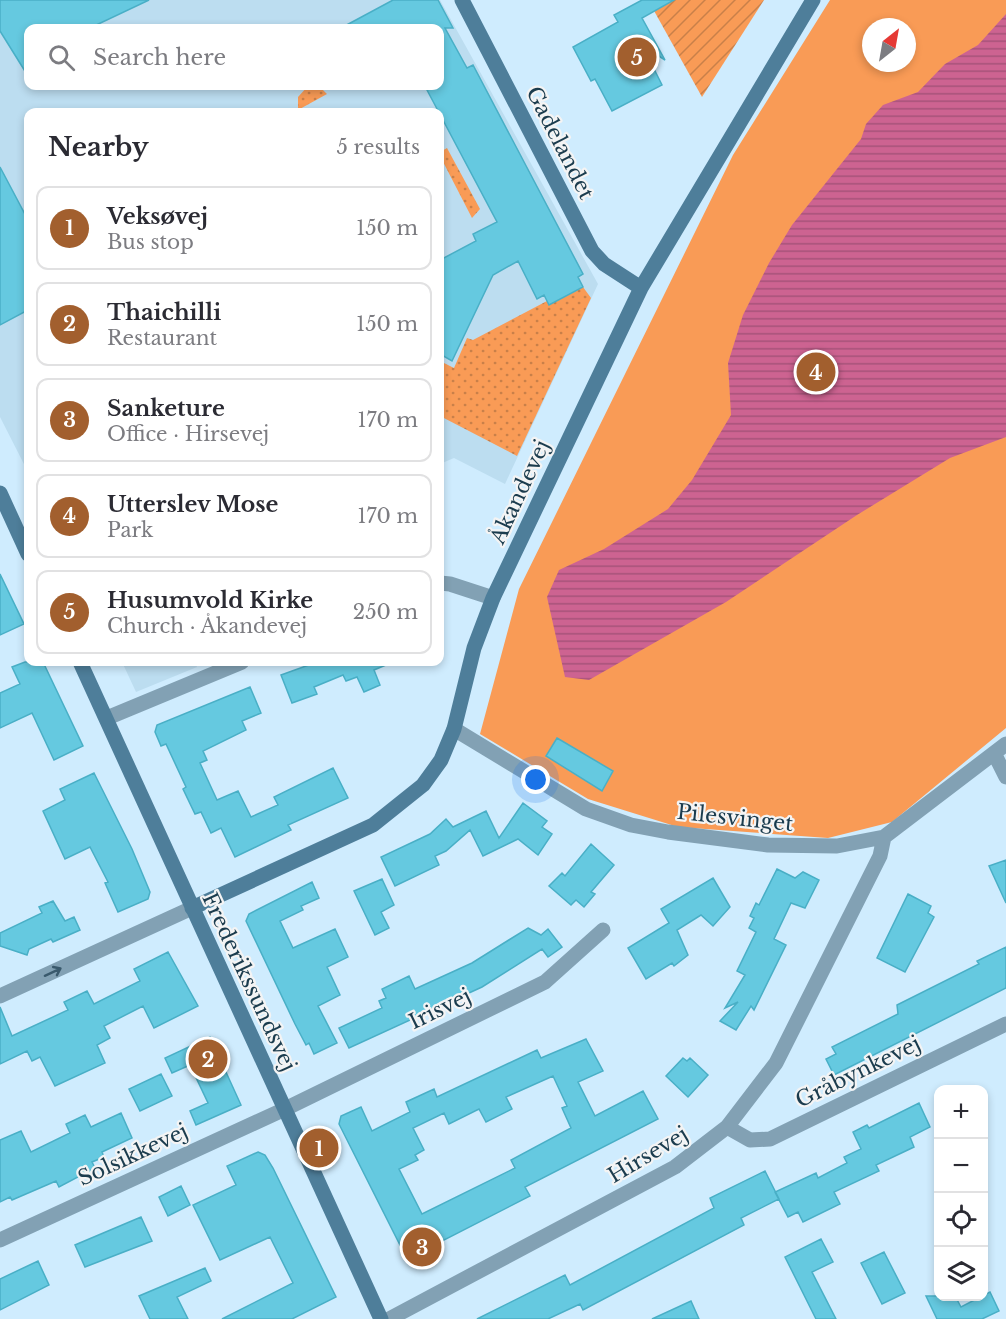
<!DOCTYPE html>
<html lang="en">
<head>
<meta charset="utf-8">
<style>
  :root { --surface:#fff; --page:#f7f7f7; --text:#2b2b33; --muted:#7c7c81; --line:#e1e1e2; --accent:#a25f2e }
  body { margin:0; font-family:"Libre Baskerville",serif; background:var(--page); color:var(--text) }
  .controls { position:absolute; right:18px; bottom:18px; display:grid; overflow:hidden; border-radius:12px; box-shadow:0 3px 9px #0003 }
  .controls button { width:54px; height:54px; display:grid; place-items:center; padding:0; border:0; border-bottom:2px solid var(--line); background:var(--surface); color:var(--text); font:30px sans-serif }
  .compass { position:absolute; left:862px; top:18px; width:54px; height:54px; border-radius:50%; background:var(--surface); box-shadow:0 3px 9px #0003; rotate:31deg }
  .you { position:absolute; left:536px; top:780px; width:21px; height:21px; margin:-15px; border:4px solid #fff; border-radius:50%; background:#1a73e8; box-shadow:0 0 0 9px #1a73e833 }
  .badge { display:grid; place-items:center; width:39px; height:39px; border-radius:50%; background:var(--accent); color:#fff; font-size:20px; font-weight:700 }
  .pin { position:absolute; translate:-50% -50%; border:3px solid #fff; box-shadow:0 2px 6px #0006 }
  .list { margin:0; padding:0; list-style:none }
  h2 { display:flex; justify-content:space-between; align-items:center; height:78px; margin:0; padding:0 24px; font-size:26px }
  h2 small { font-size:20px; font-weight:400; color:var(--muted) }
  .list li { display:grid; grid-template-columns:39px 1fr auto; gap:18px; align-items:center; box-sizing:border-box; height:84px; margin:0 12px 12px; padding:0 12px; border:2px solid var(--line); border-radius:12px }
  .list b { display:block; font-size:22px; white-space:nowrap }
  .list p { margin:0; font-size:20px; white-space:nowrap; color:var(--muted) }
  .list em { font-size:20px; font-style:normal; color:var(--muted) }
  .icon { flex:none; width:33px; height:33px; fill:none; stroke:currentColor; stroke-width:2; stroke-linecap:round; stroke-linejoin:round }
  .map { position:relative; flex:none; width:1006px; height:1319px; overflow:hidden }
  .search { position:absolute; background:var(--surface); box-shadow:0 3px 9px #0003; left:24px; top:24px; width:420px; height:66px; display:flex; align-items:center; gap:15px; box-sizing:border-box; padding:0 21px; border-radius:12px; color:var(--muted); font-size:22px }
  .panel { position:absolute; background:var(--surface); box-shadow:0 3px 9px #0003; left:24px; top:108px; width:420px; height:558px; border-radius:12px }
  .map>svg:first-child { display:block }
  .built { fill:#bcddf0; fill-rule:evenodd }
  .grass { fill:url(#grass-dots) }
  .park { fill:#f99b56; fill-rule:evenodd }
  .garden { fill:url(#garden-furrows) }
  .water { fill:url(#water-rules) }
  .building { fill:#65c9e0; stroke:#49afc6; stroke-width:1.5; fill-rule:evenodd }
  .lines { fill:none; stroke-linecap:round; stroke-linejoin:round }
  .street { stroke:#82a1b4; stroke-width:15 }
  .secondary { stroke:#4e7e9a; stroke-width:15 }
  .oneway { stroke:#3a5a6d }
  .labels { text-anchor:middle; stroke-width:4.5; stroke-linejoin:round; paint-order:stroke }
  .street-label { font-size:21px; fill:#1b3c4e; stroke:#f4f4f4 }
</style>
</head>
<body>
<div class="map">
<svg width="1006" height="1319" viewBox="0 0 1006 1319">
  <defs>
    <pattern id="grass-dots" width="8" height="8" patternUnits="userSpaceOnUse" patternTransform="scale(1.5)"><rect width="8" height="8" fill="#f99b56"/><path d="M2 2h.1M6 6h.1" fill="none" stroke="#c98049" stroke-width="1.8" stroke-linecap="round"/></pattern>
    <pattern id="garden-furrows" width="10" height="10" patternUnits="userSpaceOnUse" patternTransform="scale(1.5)"><rect width="10" height="10" fill="#f99b56"/><path d="M-1 1l2-2M0 10L10 0M9 11l2-2" fill="none" stroke="#c98049"/></pattern>
    <pattern id="water-rules" width="6" height="5" patternUnits="userSpaceOnUse" patternTransform="scale(1.5)"><rect width="6" height="5" fill="#cd6391"/><path d="M0 2.5h6" fill="none" stroke="#a65379"/></pattern>
  </defs>
  <rect width="100%" height="100%" fill="#cfecfe"/>
  <path class="built" d="M0 0H440L598 284 505 484 454 458 440 464V112H28V472L0 417ZM28 28H440V86H28Z
    M122 662H195L197 667 136 692Z"/>
  <path class="grass" d="M308 86 321 88 327 94 298 110V97Z
    M447 148 480 209 472 218 440 156V152Z
    M583 287 591 298 517 456 440 416V361L454 368 467 338 473 340 547 301 549 305Z"/>
  <path class="park" d="M830 0H1006V728L892 822 828 838 678 827 588 799 480 734 519 589 733 155ZM871 27H907V63H871Z"/>
  <path class="garden" d="M648 0H764L702 97Z"/>
  <path class="water" d="M1006 14V437L950 458 857 515 726 602 589 680 565 677 547 597 559 570 604 549 668 509 692 480 731 415 728 363 743 315 769 263 792 225 861 139 866 124 883 105 918 92 945 64 978 45Z"/>
  <path class="building" d="M0 0H149L90 28H28V76L0 31Z
    M393 0H438L453 28H445L467 68 473 65 583 274 578 277 583 287 549 305 544 295 537 299 518 261 493 275 452 361 440 354V260L476 241 473 234 497 222 427 90 440 86V28H341Z
    M642 0H674L642 18 665 60 642 45 662 85 612 111 595 79 591 81 573 47 618 22 614 15Z
    M0 167 28 220V310L0 325Z
    M0 574 24 624 0 635Z
    M25 662H43L83 746 54 760 32 713 0 728V693L20 684 12 667Z
    M317 662H393L374 670 380 685 364 692 357 677 346 681 343 675 314 687 317 694 292 703 281 675Z
    M250 687 261 713 242 721 246 730 203 751 207 760 200 763 217 800 238 791 251 817 278 805 274 797 333 768 348 798 288 825 291 830 235 857 221 828 211 833 201 812 195 814 183 789 186 787 166 744 161 746 155 732 157 725Z
    M557 738 613 771 602 791 546 756Z
    M94 773 132 849 150 892 148 899 118 912 105 883 108 882 90 847 65 859 43 811 65 800 60 789Z
    M523 803 547 821 542 827 552 834 538 855 518 839 483 856 470 830 446 851 435 856 439 865 395 886 381 857 430 834 446 819 453 827 486 811 499 838Z
    M591 844 614 865 591 892 595 894 584 907 576 900 571 905 549 886 562 873 565 876Z
    M1006 860V903L989 866Z
    M777 869 795 878 803 872 819 880 805 908 791 903 774 939 786 945 754 1010 751 1006 736 1030 720 1021 738 1002 725 1008 745 975 737 971 756 932 749 928 754 918 750 916 756 903 759 905Z
    M713 878 730 907 713 926 701 915 677 930 688 955 674 966 672 963 646 979 628 948 669 923 661 909Z
    M382 879 394 905 381 912 389 928 375 935 354 891Z
    M312 882 319 898 301 906 303 910 280 921 293 948 335 929 348 957 327 967 340 995 318 1006 337 1043 314 1054 309 1043 306 1045 295 1024 246 921 249 914Z
    M908 894 931 906 928 913 934 917 905 972 877 958Z
    M53 901 65 921 74 917 80 930 53 942 51 939 29 949 27 955 0 946V933L42 913 39 907Z
    M528 928 541 935 548 929 562 947 548 957 542 949 482 987 349 1048 339 1028 382 1008 379 1001 386 998 382 989 409 976 415 989 472 963Z
    M1006 947V988L834 1075 826 1059 836 1054 832 1047 898 1014 897 1005 979 964 977 961Z
    M168 952 198 1006 154 1028 143 1006 104 1026 110 1038 97 1045 105 1063 55 1086 40 1057 32 1061 27 1051 0 1064V1007L12 1036 68 1010 64 1002 87 991 94 1004 140 981 134 969Z
    M210 1037 241 1105 196 1125 190 1111 208 1103 190 1065 172 1073 165 1058Z
    M586 1039 603 1071 578 1082 595 1116 643 1091 658 1119 525 1187 530 1196 407 1259 339 1124 341 1116 361 1107 372 1131 410 1112 406 1102 434 1089 437 1097 537 1050 541 1058ZM553 1076 567 1106 562 1108 571 1128 511 1160 515 1168 422 1214 399 1169 418 1160 415 1155 424 1150 413 1128 444 1113 449 1124 479 1109 486 1122 512 1109 506 1097Z
    M683 1058 687 1061 690 1058 708 1075 688 1097 666 1076Z
    M161 1074 172 1096 140 1111 129 1089Z
    M919 1103 930 1127 910 1137 914 1147 876 1165 879 1171 834 1192 840 1204 803 1222 798 1212 788 1217 775 1192 816 1173 818 1178 847 1163 844 1157 861 1149 853 1132 867 1125 869 1128Z
    M121 1113 132 1138 102 1152 104 1157 92 1162 95 1168 59 1187 56 1181 12 1200 10 1197 0 1202V1140L21 1131 31 1152 70 1133 66 1124 85 1115 91 1127Z
    M258 1152 265 1155 273 1168 336 1297 292 1319H222L293 1283 270 1237 220 1260 193 1205 236 1185 227 1166Z
    M765 1171 779 1199 741 1218 744 1225 583 1310 580 1304 548 1319H477L565 1275 570 1285 714 1208 710 1198Z
    M181 1186 190 1205 168 1216 159 1197Z
    M141 1217 152 1241 85 1267 75 1245Z
    M821 1239 833 1262 812 1272 836 1319H816L785 1257Z
    M884 1252 905 1293 882 1304 861 1263Z
    M38 1261 49 1285 0 1310V1279Z
    M205 1268 211 1281 177 1297 188 1319H150L139 1296Z
    M990 1292 999 1311 982 1319H937L926 1296H955L961 1307Z
    M691 1301 699 1319H652Z"/>
  <g class="lines">
    <path class="street" d="M440 583 450 584 493 598
      M107 718 242 662
      M454 729 586 809 631 825 668 832 768 845 837 846 884 837 1006 744
      M994 753 1006 777
      M0 996 192 908
      M727 1127 750 1140 770 1139 1006 1024
      M0 1240 285 1109 545 982 603 930
      M389 1319 675 1167 727 1127 776 1063 880 856 884 837"/>
    <path class="secondary" d="M462 0 592 251 604 264 641 288
      M0 493 28 554
      M80 662 381 1319
      M192 908 373 825 423 785 441 760 454 729 474 648 493 598 641 288 813 0"/>
  </g>
  <defs><path id="oneway-shaft" d="M-6 0H5M1.5-3L5.5 0L1.5 3" fill="none" stroke-width="1.6" stroke-linecap="round" stroke-linejoin="round" transform="scale(1.5)"/></defs>
  <use class="oneway" href="#oneway-shaft" transform="translate(53 972) rotate(-25)"/>
  <g class="labels">
    <g class="street-label">
      <text transform="translate(560 143) rotate(63)" y="7">Gadelandet</text>
      <text transform="translate(520 492) rotate(-65)" y="7">Åkandevej</text>
      <text transform="translate(735 818) rotate(6)" y="7">Pilesvinget</text>
      <text transform="translate(249 982) rotate(65)" y="7">Frederikssundsvej</text>
      <text transform="translate(440 1009) rotate(-26)" y="7">Irisvej</text>
      <text transform="translate(858 1072) rotate(-26)" y="7">Gråbynkevej</text>
      <text transform="translate(133 1155) rotate(-25)" y="7">Solsikkevej</text>
      <text transform="translate(648 1155) rotate(-31)" y="7">Hirsevej</text>
    </g>
  </g>
</svg>
<div class="controls">
<button>+</button>
<button>−</button>
<button><svg class="icon" aria-label="locate" viewBox="0 0 24 24"><circle cx="12" cy="12" r="6"/><path d="M12 2v4M12 18v4M2 12h4M18 12h4"/></svg></button>
<button><svg class="icon" aria-label="layers" viewBox="0 0 24 24"><path d="M12 4l9 5-9 5-9-5zM3 14l9 5 9-5"/></svg></button>
</div>
<svg class="compass" viewBox="-18 -18 36 36"><path d="M0-13l5 13h-10z" fill="#e53935"/><path d="M0 13l5-13h-10z" fill="#7c7c81"/></svg>
<div class="you"></div>
<div class="pin badge" style="left:319px;top:1148px">1</div>
<div class="pin badge" style="left:208px;top:1059px">2</div>
<div class="pin badge" style="left:422px;top:1247px">3</div>
<div class="pin badge" style="left:816px;top:372px">4</div>
<div class="pin badge" style="left:637px;top:57px">5</div>
<div class="search"><svg class="icon" aria-label="search" viewBox="0 0 24 24"><circle cx="10" cy="10" r="6"/><path d="M15 15l6 6"/></svg>Search here</div>
<section class="panel">
<h2>Nearby<small>5 results</small></h2>
<ul class="list">
<li><span class="badge">1</span><div><b>Veksøvej</b><p>Bus stop</p></div><em>150 m</em></li>
<li><span class="badge">2</span><div><b>Thaichilli</b><p>Restaurant</p></div><em>150 m</em></li>
<li><span class="badge">3</span><div><b>Sanketure</b><p>Office · Hirsevej</p></div><em>170 m</em></li>
<li><span class="badge">4</span><div><b>Utterslev Mose</b><p>Park</p></div><em>170 m</em></li>
<li><span class="badge">5</span><div><b>Husumvold Kirke</b><p>Church · Åkandevej</p></div><em>250 m</em></li>
</ul>
</section>
</div>
</body>
</html>
